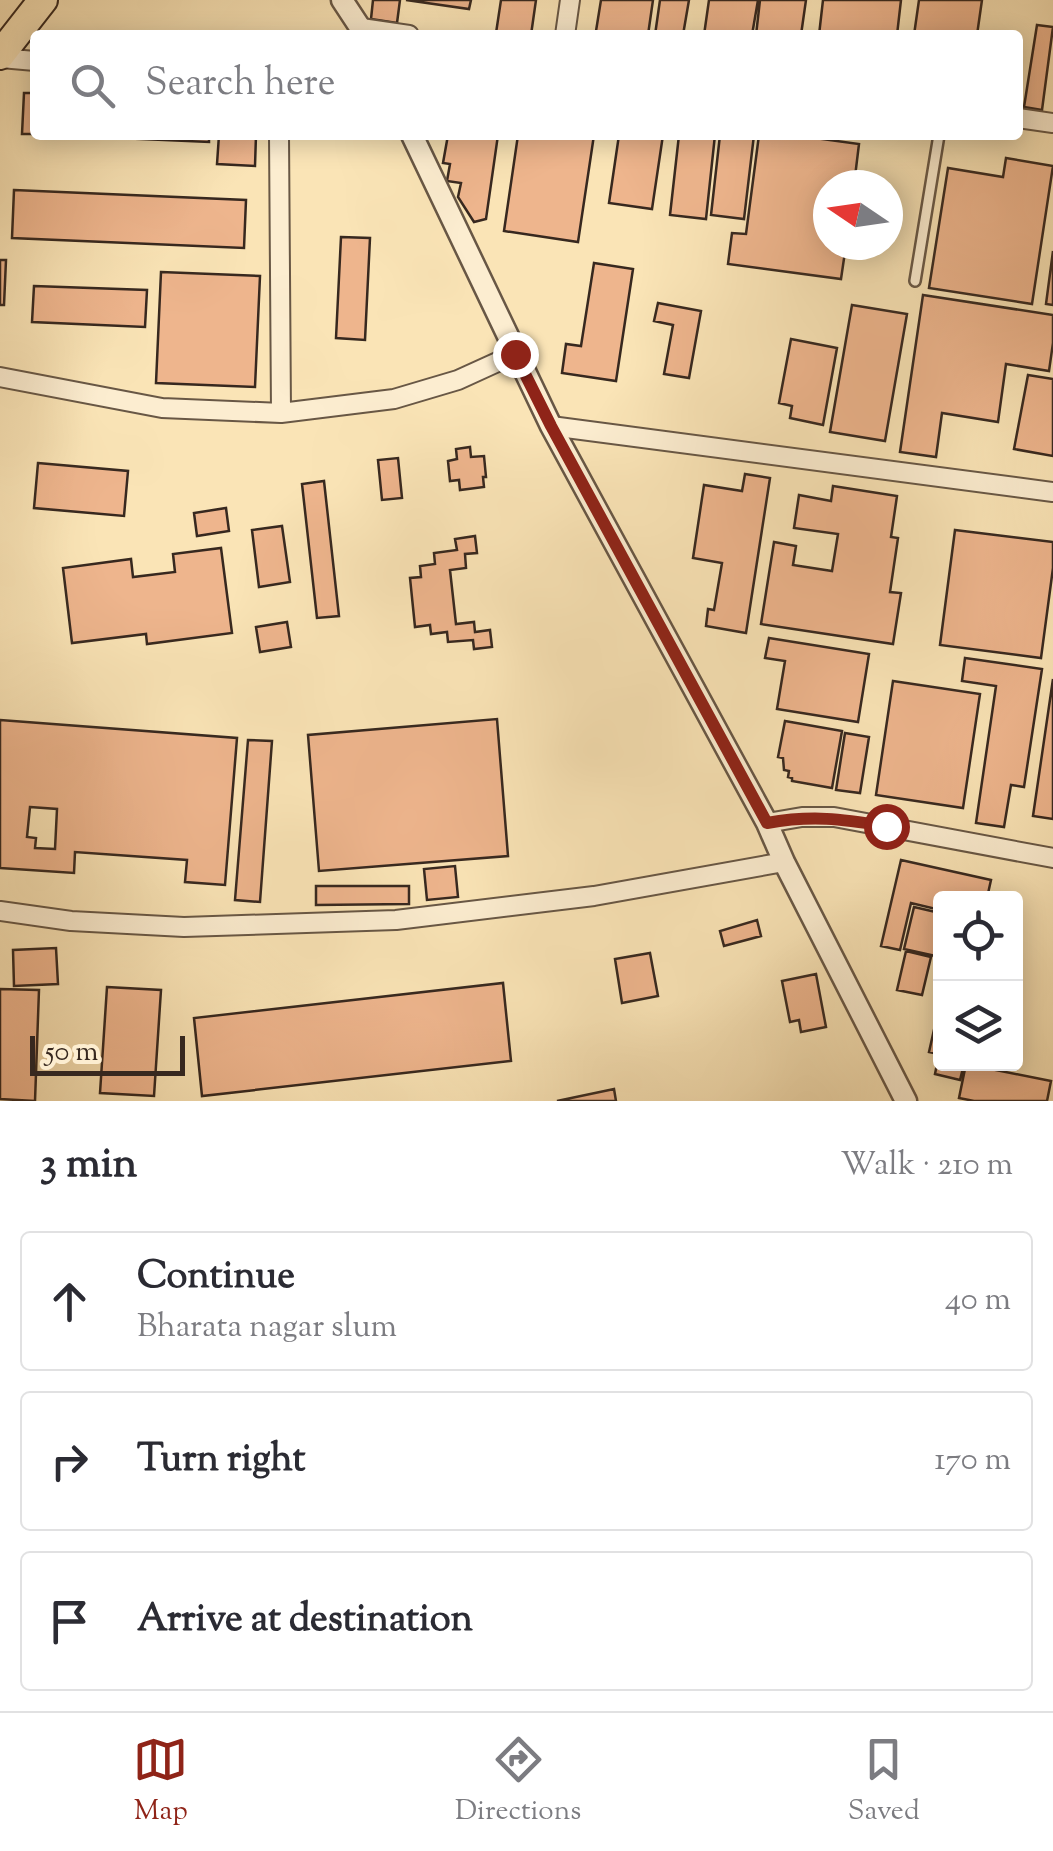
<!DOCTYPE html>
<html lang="en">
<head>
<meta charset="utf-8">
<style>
  :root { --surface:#fff; --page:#f2f2f3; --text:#2b2b33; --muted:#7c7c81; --line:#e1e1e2; --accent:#8f2418 }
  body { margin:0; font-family:"Sorts Mill Goudy",serif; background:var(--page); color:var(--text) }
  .controls { position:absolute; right:30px; bottom:30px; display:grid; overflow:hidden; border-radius:10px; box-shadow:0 5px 25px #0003 }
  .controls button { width:90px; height:90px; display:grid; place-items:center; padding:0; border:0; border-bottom:2px solid var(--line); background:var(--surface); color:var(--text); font:50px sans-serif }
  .compass { position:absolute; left:813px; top:170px; width:90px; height:90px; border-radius:50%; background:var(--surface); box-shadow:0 5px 25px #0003; rotate:283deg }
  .scale { position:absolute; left:30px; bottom:25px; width:155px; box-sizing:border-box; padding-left:10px; border:5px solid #37281f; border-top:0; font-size:28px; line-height:35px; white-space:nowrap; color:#37281f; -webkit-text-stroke:8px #fcedd0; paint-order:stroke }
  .stop { position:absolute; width:30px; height:30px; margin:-22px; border:8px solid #8f2418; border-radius:50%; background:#fff }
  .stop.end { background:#8f2418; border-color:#fff; box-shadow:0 2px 10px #0008 }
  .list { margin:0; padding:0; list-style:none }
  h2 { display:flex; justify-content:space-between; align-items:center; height:130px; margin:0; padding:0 40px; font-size:42px }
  h2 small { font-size:32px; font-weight:400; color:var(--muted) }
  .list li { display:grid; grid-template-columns:65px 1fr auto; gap:30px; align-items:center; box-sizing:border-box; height:140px; margin:0 20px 20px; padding:0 20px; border:2px solid var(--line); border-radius:10px }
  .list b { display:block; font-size:38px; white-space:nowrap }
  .list p { margin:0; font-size:32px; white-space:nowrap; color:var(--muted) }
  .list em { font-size:32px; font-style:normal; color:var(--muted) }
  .icon { flex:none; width:55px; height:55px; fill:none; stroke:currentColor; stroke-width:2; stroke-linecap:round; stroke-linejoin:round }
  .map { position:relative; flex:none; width:1053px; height:1101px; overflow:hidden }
  .search { position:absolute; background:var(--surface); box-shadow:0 5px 25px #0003; left:30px; right:30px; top:30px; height:110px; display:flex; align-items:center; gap:25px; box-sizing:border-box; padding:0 35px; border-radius:10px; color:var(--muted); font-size:38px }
  .sheet { height:610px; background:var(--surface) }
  nav { display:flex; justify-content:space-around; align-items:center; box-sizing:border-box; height:140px; border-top:2px solid var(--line); background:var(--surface); font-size:28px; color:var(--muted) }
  nav a { display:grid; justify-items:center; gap:5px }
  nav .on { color:var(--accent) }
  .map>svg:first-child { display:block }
  .building { fill:#eeb58d; stroke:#37281f; stroke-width:2.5; fill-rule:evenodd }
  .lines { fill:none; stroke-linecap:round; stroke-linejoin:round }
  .service-casing { stroke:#685745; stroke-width:14 }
  .minor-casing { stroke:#685745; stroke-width:22 }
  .tertiary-casing { stroke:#685745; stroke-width:25 }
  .primary-casing { stroke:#37281f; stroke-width:32 }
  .service { stroke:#fcedd0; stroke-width:9 }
  .minor { stroke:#fcedd0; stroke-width:18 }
  .tertiary { stroke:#fcedd0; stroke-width:20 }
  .primary { stroke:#fae4b6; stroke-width:28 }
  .route { stroke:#8f2418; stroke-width:12 }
</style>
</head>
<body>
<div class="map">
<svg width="1053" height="1101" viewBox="0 0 1053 1101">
  <rect width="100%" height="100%" fill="#fae4b6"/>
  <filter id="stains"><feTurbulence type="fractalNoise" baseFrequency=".002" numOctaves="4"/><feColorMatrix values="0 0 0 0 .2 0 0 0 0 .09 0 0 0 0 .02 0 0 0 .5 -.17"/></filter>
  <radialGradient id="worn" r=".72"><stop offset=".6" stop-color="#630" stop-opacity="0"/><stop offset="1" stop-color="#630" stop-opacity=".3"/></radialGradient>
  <path class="building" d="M373 0H400L397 23 371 19Z
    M406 0H471L469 9Z
    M501 0H536L531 35 496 33Z
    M601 0H653L648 35H620L596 31Z
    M660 0H689L683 35H655Z
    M709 0H758L752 35H704Z
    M760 0H806L801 35H756Z
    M823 0H901L897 35H819Z
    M919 0H982L977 35H914Z
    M1037 25 1053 27 1042 110 1024 107Z
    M24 93H35V134H22Z
    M48 135H209V142Z
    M219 135H256L255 166 217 164Z
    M448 135H498L486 219 474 222 458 197 461 183 447 181 450 164 443 163Z
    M518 135H594L578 242 504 231Z
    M619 135H663L652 209 609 203Z
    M679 135H715L706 219 670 215Z
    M720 135H754L744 219 711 215Z
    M759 135H793L859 144 854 185H828V245H846L841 279 728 264 732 233 746 234Z
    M1006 158 1053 166 1032 304 929 288 948 168 1003 177Z
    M14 190 246 200 244 248 12 238Z
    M341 237 370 238 365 340 336 338Z
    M1053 251V305L1046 304Z
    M0 260H6L4 305H0Z
    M594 263 633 269 616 381 562 373 566 344 581 346Z
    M161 272 260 276 255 387 156 383Z
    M34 286 147 290 145 327 32 322Z
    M923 295 1053 315V343L1049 371 1006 364 998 422 942 413 936 457 900 452Z
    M658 303 701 311 689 378 664 374 673 325 654 321Z
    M852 305 907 314 885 441 830 432Z
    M791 339 837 348 823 425 790 418 792 406 779 403Z
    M1028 375 1053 379V456L1014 449Z
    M470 447 471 457 484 456 486 477H483L484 487 460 490 459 480 450 481 448 461 457 459 456 449Z
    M398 458 402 498 382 500 378 460Z
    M38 463 128 471 124 516 34 508Z
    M745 474 770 478 746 633 706 626 708 609 714 610 722 563 693 558 704 485 742 491Z
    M324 481 339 616 317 618 302 484Z
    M833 486 897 496 891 537 898 538 890 592 901 593 893 644 761 624 774 542 796 546 793 565 832 571 838 534 794 528 799 495 831 501Z
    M226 508 229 531 197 536 194 513Z
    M282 526 290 582 259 587 252 530Z
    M955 530 1053 542V568L1041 658 940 645Z
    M475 536 477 553 465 554 466 568 450 570 456 624 474 622 475 632 490 630 492 647 474 649 473 640 448 642 447 632 431 634 430 625 415 627 410 578 421 577 420 566 435 564 434 553 457 550 455 539Z
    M221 548 232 633 147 644 146 634 72 643 63 568 131 559 133 577 175 572 173 554Z
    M287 622 291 647 260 652 256 627Z
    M769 638 869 654 858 722 777 709 785 661 765 658Z
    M965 658 1042 669 1024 787 1011 785 1004 827 976 823 996 686 962 681Z
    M1053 679V819L1033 816Z
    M893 681 980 694 963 808 876 795Z
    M497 719 508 856 319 871 308 735Z
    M0 720 237 738 225 885 185 882 187 860 75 852 74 873 0 868ZM30 807 57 809 55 849 35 848 36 838 27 837Z
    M785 721 842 731 832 788 792 781V778L788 777 789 771 784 770 783 758 778 757Z
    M845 733 869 737 860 793 836 790Z
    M248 740 272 741 260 902 235 900Z
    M901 860 991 880 987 898H940V910L911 903 900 950 881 946Z
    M455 866 458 897 427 900 424 869Z
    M316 886H409V904L316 905Z
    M914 907 940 913V957L904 949Z
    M757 920 761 936 724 946 720 931Z
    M56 948 58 984 14 986 13 950Z
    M906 951 931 957 922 995 897 990Z
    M650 953 658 996 622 1003 615 959Z
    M816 974 826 1027 801 1032 799 1020 790 1022 782 981Z
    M503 983 511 1061 202 1096 194 1018Z
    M107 987 161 990 154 1096 100 1093Z
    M0 989 39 990 35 1101 0 1099Z
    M940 1003V1064H964L960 1080 935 1074 939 1054 929 1052Z
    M966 1064 1051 1081 1047 1101H974L959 1098Z
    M614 1089 616 1101H557Z"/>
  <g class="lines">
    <g class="service-casing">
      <path id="service" d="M915 281 939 135"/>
    </g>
    <g class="minor-casing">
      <path id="minor" d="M361 28 409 35
        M565 35 570 0
        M0 58 35 61
        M1018 118 1053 123
        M279 135 281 413
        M0 377 162 408 281 413 394 399 458 380 515 354
        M551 426 1053 492
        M767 823 802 817H834L1053 858
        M0 911 71 921 184 927 396 920 594 896 784 862"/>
    </g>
    <g class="tertiary-casing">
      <path id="tertiary" d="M342 0 365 35
        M412 135 551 426 767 823 784 862 906 1101"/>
    </g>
    <g class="primary-casing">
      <path id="primary" d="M0 55 43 0"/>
    </g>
    <use href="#service" class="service"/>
    <use href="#minor" class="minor"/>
    <use href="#tertiary" class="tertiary"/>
    <use href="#primary" class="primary"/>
  </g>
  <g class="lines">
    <path class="route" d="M515 354 551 426 767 823C812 815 841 819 886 826"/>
  </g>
  <rect width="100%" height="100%" filter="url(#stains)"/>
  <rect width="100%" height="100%" fill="url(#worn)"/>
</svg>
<div class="controls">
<button><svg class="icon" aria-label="locate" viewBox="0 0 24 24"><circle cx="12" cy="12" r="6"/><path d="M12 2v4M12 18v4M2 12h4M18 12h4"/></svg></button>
<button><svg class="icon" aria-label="layers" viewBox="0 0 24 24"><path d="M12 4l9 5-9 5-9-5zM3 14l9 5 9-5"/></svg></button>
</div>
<svg class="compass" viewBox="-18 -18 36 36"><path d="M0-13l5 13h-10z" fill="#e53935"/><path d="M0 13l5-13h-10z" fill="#7c7c81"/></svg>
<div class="scale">50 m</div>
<div class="stop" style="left:886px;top:826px"></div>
<div class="stop end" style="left:515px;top:354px"></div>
<div class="search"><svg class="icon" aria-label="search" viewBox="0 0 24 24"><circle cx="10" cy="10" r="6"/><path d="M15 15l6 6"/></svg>Search here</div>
</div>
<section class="sheet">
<h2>3 min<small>Walk · 210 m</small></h2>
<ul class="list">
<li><svg class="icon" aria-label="ahead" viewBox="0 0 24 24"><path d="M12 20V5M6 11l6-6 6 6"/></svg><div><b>Continue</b><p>Bharata nagar slum</p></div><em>40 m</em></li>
<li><svg class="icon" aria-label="right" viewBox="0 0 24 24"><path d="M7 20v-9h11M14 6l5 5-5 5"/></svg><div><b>Turn right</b></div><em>170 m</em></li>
<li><svg class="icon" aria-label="arrive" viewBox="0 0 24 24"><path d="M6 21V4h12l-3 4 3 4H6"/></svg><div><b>Arrive at destination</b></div></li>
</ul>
</section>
<nav>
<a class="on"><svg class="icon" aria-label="map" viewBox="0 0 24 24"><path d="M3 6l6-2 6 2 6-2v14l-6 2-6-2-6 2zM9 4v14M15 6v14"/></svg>Map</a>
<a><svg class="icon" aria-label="directions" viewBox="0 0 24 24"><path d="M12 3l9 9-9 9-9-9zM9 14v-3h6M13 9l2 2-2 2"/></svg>Directions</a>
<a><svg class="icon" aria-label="saved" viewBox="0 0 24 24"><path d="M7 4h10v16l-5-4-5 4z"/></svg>Saved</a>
</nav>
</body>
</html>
